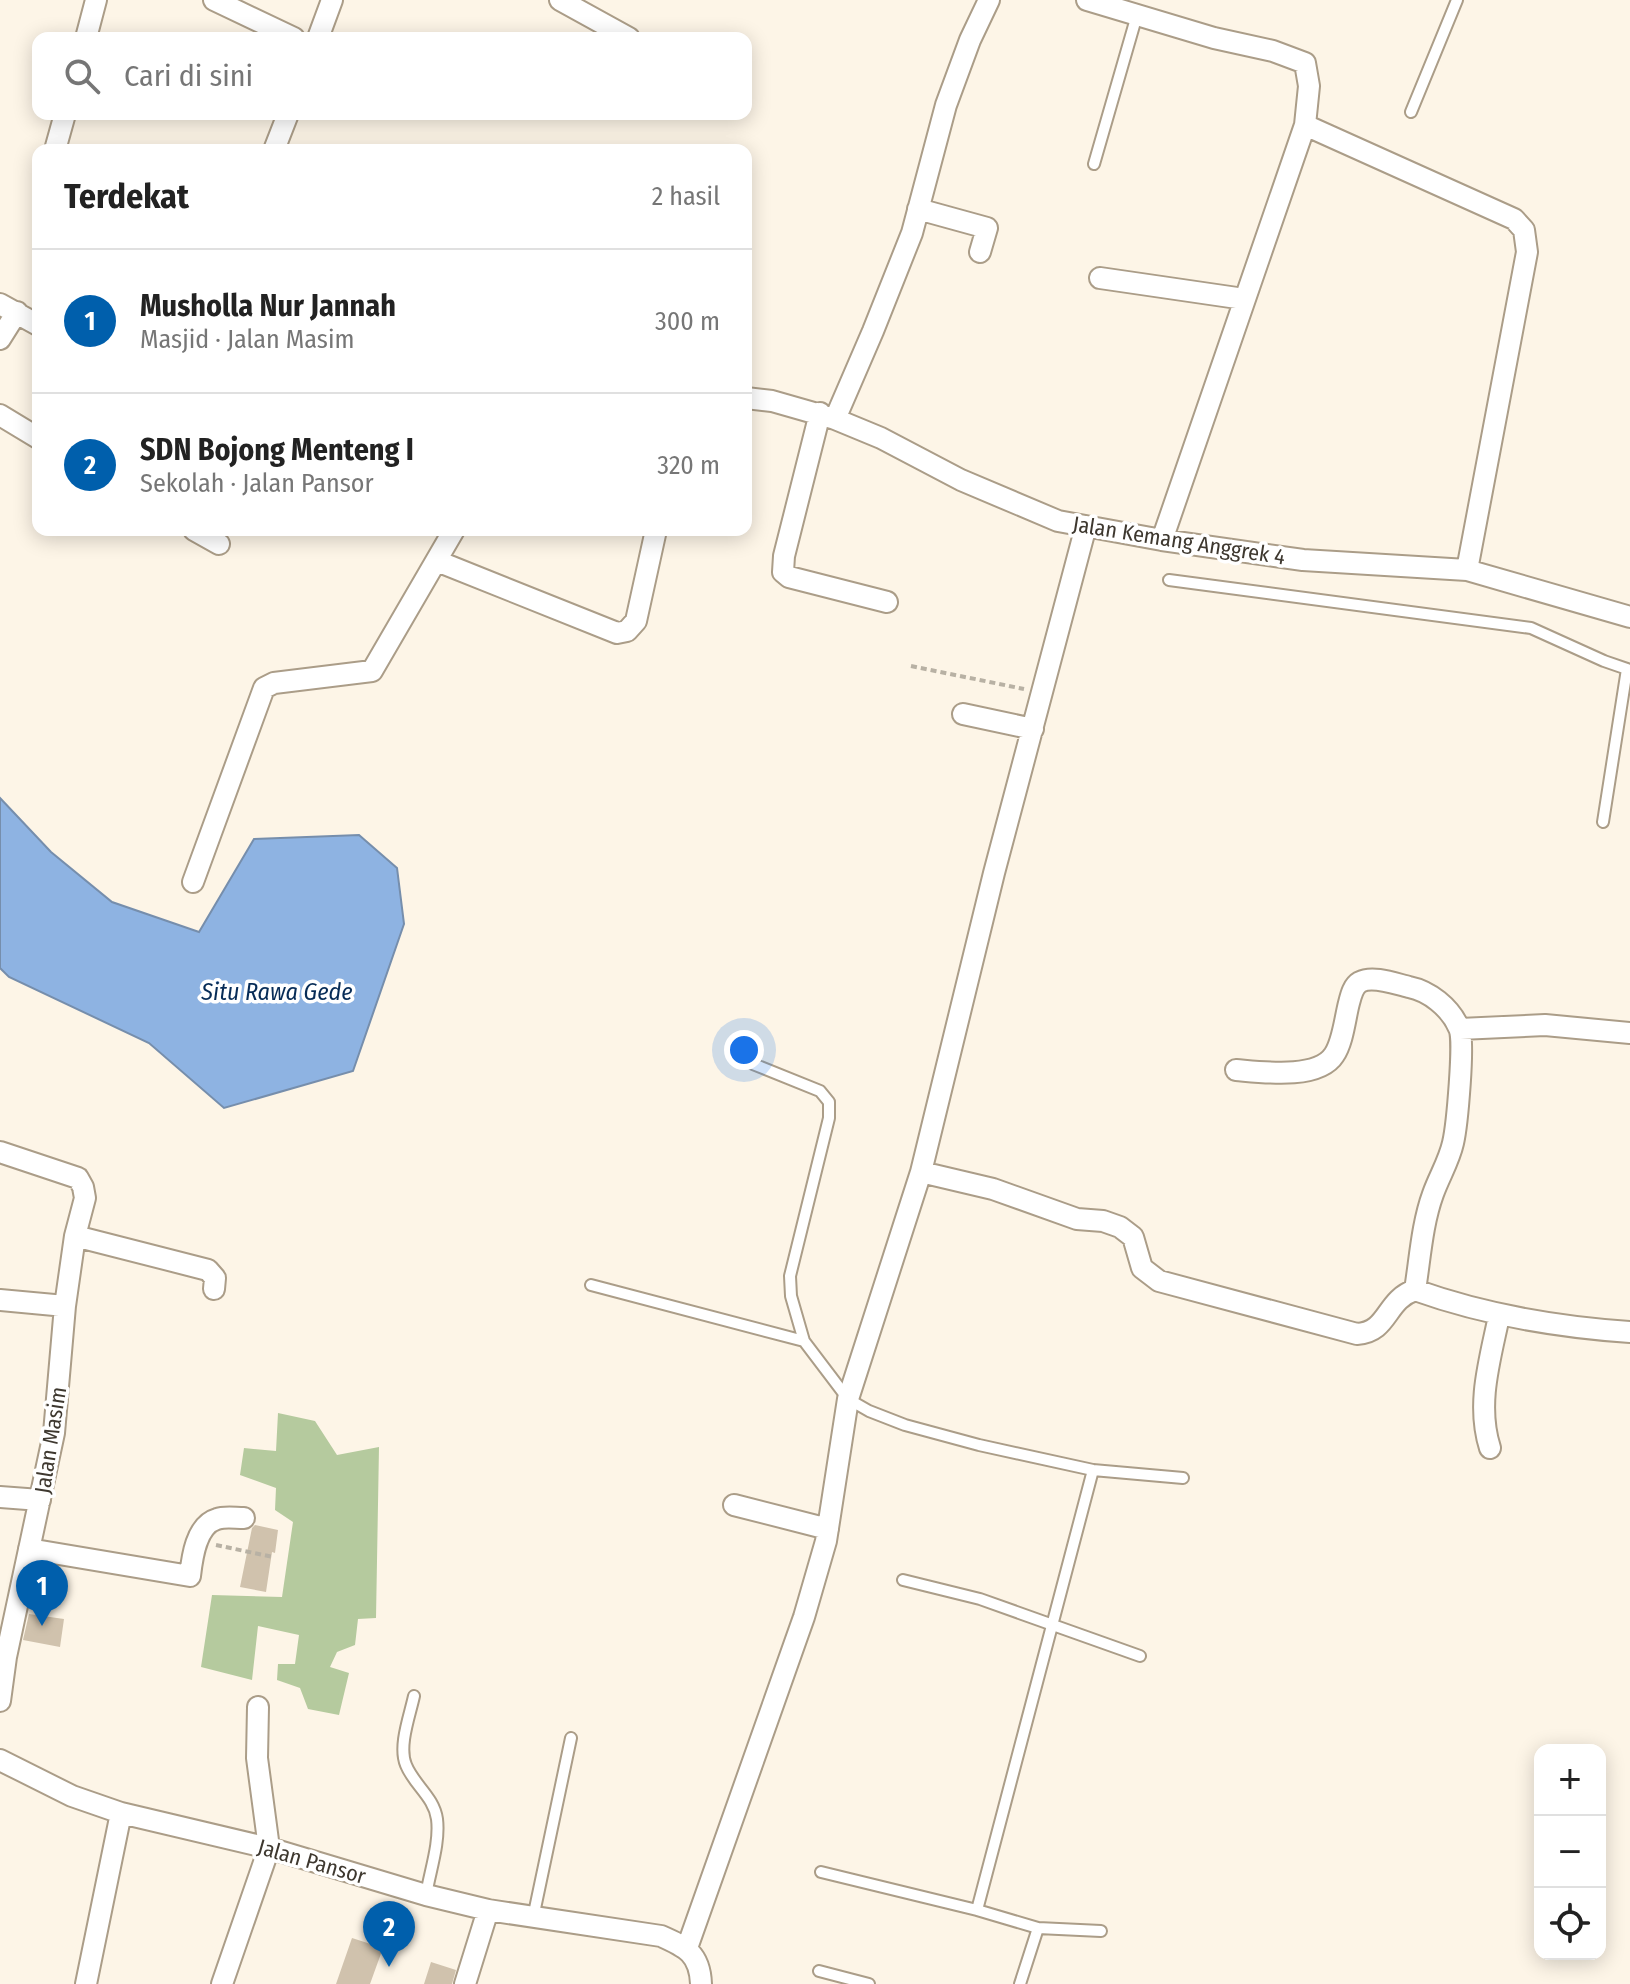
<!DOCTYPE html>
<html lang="id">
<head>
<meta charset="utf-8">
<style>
  :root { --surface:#fff; --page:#f2f2f2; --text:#222; --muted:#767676; --line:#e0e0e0; --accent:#005fac }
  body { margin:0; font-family:"Fira Sans Condensed",sans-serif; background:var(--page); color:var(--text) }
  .controls { position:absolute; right:24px; bottom:24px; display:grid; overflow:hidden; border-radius:16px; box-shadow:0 4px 20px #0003 }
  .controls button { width:72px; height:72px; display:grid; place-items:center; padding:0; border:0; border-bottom:2px solid var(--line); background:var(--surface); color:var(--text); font:40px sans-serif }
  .you { position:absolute; left:744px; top:1050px; width:28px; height:28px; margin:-20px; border:6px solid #fff; border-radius:50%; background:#1a73e8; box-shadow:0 0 0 12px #1a73e833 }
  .badge { display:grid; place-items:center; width:52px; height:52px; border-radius:50%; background:var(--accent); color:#fff; font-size:26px; font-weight:700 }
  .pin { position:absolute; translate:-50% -66px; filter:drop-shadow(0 2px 4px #0008) }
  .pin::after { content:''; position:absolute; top:42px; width:28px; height:24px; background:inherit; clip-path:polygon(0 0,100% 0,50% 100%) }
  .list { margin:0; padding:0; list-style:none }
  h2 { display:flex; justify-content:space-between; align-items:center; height:104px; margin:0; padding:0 32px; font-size:34px }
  h2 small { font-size:26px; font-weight:400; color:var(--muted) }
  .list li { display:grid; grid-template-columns:52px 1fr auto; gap:24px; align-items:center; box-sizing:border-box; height:144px; padding:0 32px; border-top:2px solid var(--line) }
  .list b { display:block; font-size:30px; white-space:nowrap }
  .list p { margin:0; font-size:26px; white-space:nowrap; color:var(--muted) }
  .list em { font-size:26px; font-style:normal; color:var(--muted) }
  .icon { flex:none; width:44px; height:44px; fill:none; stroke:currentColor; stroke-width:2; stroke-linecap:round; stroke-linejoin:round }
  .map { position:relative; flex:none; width:1630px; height:1984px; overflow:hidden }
  .search { position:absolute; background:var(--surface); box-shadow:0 4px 20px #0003; left:32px; top:32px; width:720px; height:88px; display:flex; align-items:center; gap:20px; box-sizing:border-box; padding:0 28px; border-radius:16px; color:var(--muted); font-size:30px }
  .panel { position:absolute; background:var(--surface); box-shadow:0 4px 20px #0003; left:32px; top:144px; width:720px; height:392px; border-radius:16px }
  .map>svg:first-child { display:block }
  .green { fill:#b5ca9e }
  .water { fill:#8eb3e2; stroke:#768eac; stroke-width:2 }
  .building { fill:#d0c2ad }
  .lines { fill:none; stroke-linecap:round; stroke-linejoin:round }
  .service-casing { stroke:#ab9d88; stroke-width:14 }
  .minor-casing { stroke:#ab9d88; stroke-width:24 }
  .path { stroke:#b8b1a4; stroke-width:4; stroke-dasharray:6 4; stroke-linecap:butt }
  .service { stroke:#fff; stroke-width:10 }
  .minor { stroke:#fff; stroke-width:20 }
  .labels { text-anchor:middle; stroke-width:7; stroke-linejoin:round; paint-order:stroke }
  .street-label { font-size:22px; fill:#3e382f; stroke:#fff }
  .water-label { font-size:24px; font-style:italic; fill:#072c57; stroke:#fff }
</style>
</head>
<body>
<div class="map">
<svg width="1630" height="1984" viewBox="0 0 1630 1984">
  <rect width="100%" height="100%" fill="#fdf5e7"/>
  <path class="green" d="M278 1413 315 1421 337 1455 379 1447 376 1618 358 1619 355 1645 337 1652 330 1667 349 1673 339 1715 308 1709 300 1688 277 1680 278 1664H295L299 1635 258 1626 252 1680 201 1667 212 1595 282 1597 293 1522 275 1510 276 1488 240 1475 244 1448 276 1451Z"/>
  <path class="water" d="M0 798 51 852 112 902 199 932 254 839 359 835 397 868 404 924 353 1071 224 1108 149 1043 9 977 0 968Z"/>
  <path class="building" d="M255 1525 278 1530 275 1553 272 1552 266 1592 240 1587 252 1528Z
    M29 1614 64 1619 60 1647 23 1640Z
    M352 1938 383 1948 370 1984H336Z
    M431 1962 456 1970 452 1984H424Z"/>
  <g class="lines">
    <g class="service-casing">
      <path id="service" d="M1411 112 1457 0
        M1094 164 1137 15
        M1169 580 1531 628 1604 661 1630 670
        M1603 822 1627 669
        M753 1064 820 1091 829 1102V1118L790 1276 791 1296 804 1341 848 1399 869 1411 905 1425 979 1445 1093 1470 1183 1478
        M591 1285 804 1341
        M903 1580 980 1599 1140 1656
        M414 1696C410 1715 398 1746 406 1765 414 1785 434 1797 437 1819 440 1843 430 1871 426 1895
        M821 1872 977 1910
        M533 1918 571 1738
        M1038 1928 1101 1931
        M819 1971 869 1984
        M1020 1984 1038 1928 977 1910 1093 1470"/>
    </g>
    <g class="minor-casing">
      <path id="minor" d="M214 0 294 38
        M560 0 629 38
        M1087 0 1214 38 1273 51 1305 63 1309 86 1305 125 1514 219 1524 230 1527 252 1467 570
        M86 38 96 0
        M318 38 332 0
        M55 150 65 114
        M274 150 288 114
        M918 209 987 228 980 252
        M1100 278 1244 299
        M0 304 38 325
        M0 339 17 312
        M746 398 772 401 835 419 881 438 961 480 1058 521 1162 540 1303 560 1467 570 1630 617
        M820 413 784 556 783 572 789 577 887 602
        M0 415 38 438
        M835 419 873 331 912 233 946 105 970 40 989 0
        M194 530 219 544
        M1162 540 1305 125
        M437 561 617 633 627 631 636 621 656 530
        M963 714 1033 729
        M193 882 264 688 274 683 372 671 454 530
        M1460 1029 1545 1025 1630 1033
        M1236 1070C1261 1072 1318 1080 1334 1055 1343 1042 1345 1018 1349 1003 1351 995 1353 986 1360 982 1373 975 1396 984 1409 987 1429 991 1450 1007 1459 1028 1465 1040 1457 1126 1453 1143 1449 1161 1439 1177 1433 1194 1422 1224 1420 1259 1415 1290
        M0 1152 78 1178 83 1187 85 1198 75 1236 65 1306 54 1433 6 1657 0 1701
        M921 1172 993 1189 1077 1219 1103 1221 1120 1227 1133 1237 1142 1268 1159 1281 1357 1334C1389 1332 1385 1300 1415 1290 1485 1315 1556 1327 1630 1332
        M75 1236 208 1270 215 1278 214 1289
        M0 1300 65 1306
        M1490 1448C1476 1404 1490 1360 1499 1316
        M0 1497 40 1500
        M734 1505 828 1529
        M29 1549 190 1576C192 1558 196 1525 217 1519 225 1516 235 1518 244 1518
        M0 1760 72 1796 121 1813 269 1848 426 1895 488 1910 661 1936C686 1947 700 1954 701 1984
        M687 1948 804 1617 826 1541 848 1399 921 1172 994 873 1086 526
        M86 1984 121 1813
        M222 1984 269 1848 257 1758 258 1707
        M465 1984 488 1910"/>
    </g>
    <path class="path" d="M911 666 1024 689
      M216 1545 273 1557"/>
    <use href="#service" class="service"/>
    <use href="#minor" class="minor"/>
  </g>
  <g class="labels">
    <g class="street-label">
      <text transform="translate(1179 540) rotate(9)" y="8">Jalan Kemang Anggrek 4</text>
      <text transform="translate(50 1440) rotate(-81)" y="8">Jalan Masim</text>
      <text transform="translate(312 1861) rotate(16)" y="8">Jalan Pansor</text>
    </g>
    <g class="water-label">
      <text x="277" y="1000">Situ Rawa Gede</text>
    </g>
  </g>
</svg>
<div class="controls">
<button>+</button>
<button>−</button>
<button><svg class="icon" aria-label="locate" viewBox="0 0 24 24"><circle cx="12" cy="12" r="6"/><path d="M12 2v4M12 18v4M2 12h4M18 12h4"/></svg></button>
</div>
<div class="you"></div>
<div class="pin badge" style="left:42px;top:1626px">1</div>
<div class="pin badge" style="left:389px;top:1967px">2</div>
<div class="search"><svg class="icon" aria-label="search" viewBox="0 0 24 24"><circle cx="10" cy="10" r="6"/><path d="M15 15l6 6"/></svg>Cari di sini</div>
<section class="panel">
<h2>Terdekat<small>2 hasil</small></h2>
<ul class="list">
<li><span class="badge">1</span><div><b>Musholla Nur Jannah</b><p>Masjid · Jalan Masim</p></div><em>300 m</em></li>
<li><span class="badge">2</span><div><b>SDN Bojong Menteng I</b><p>Sekolah · Jalan Pansor</p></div><em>320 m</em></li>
</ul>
</section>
</div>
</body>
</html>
